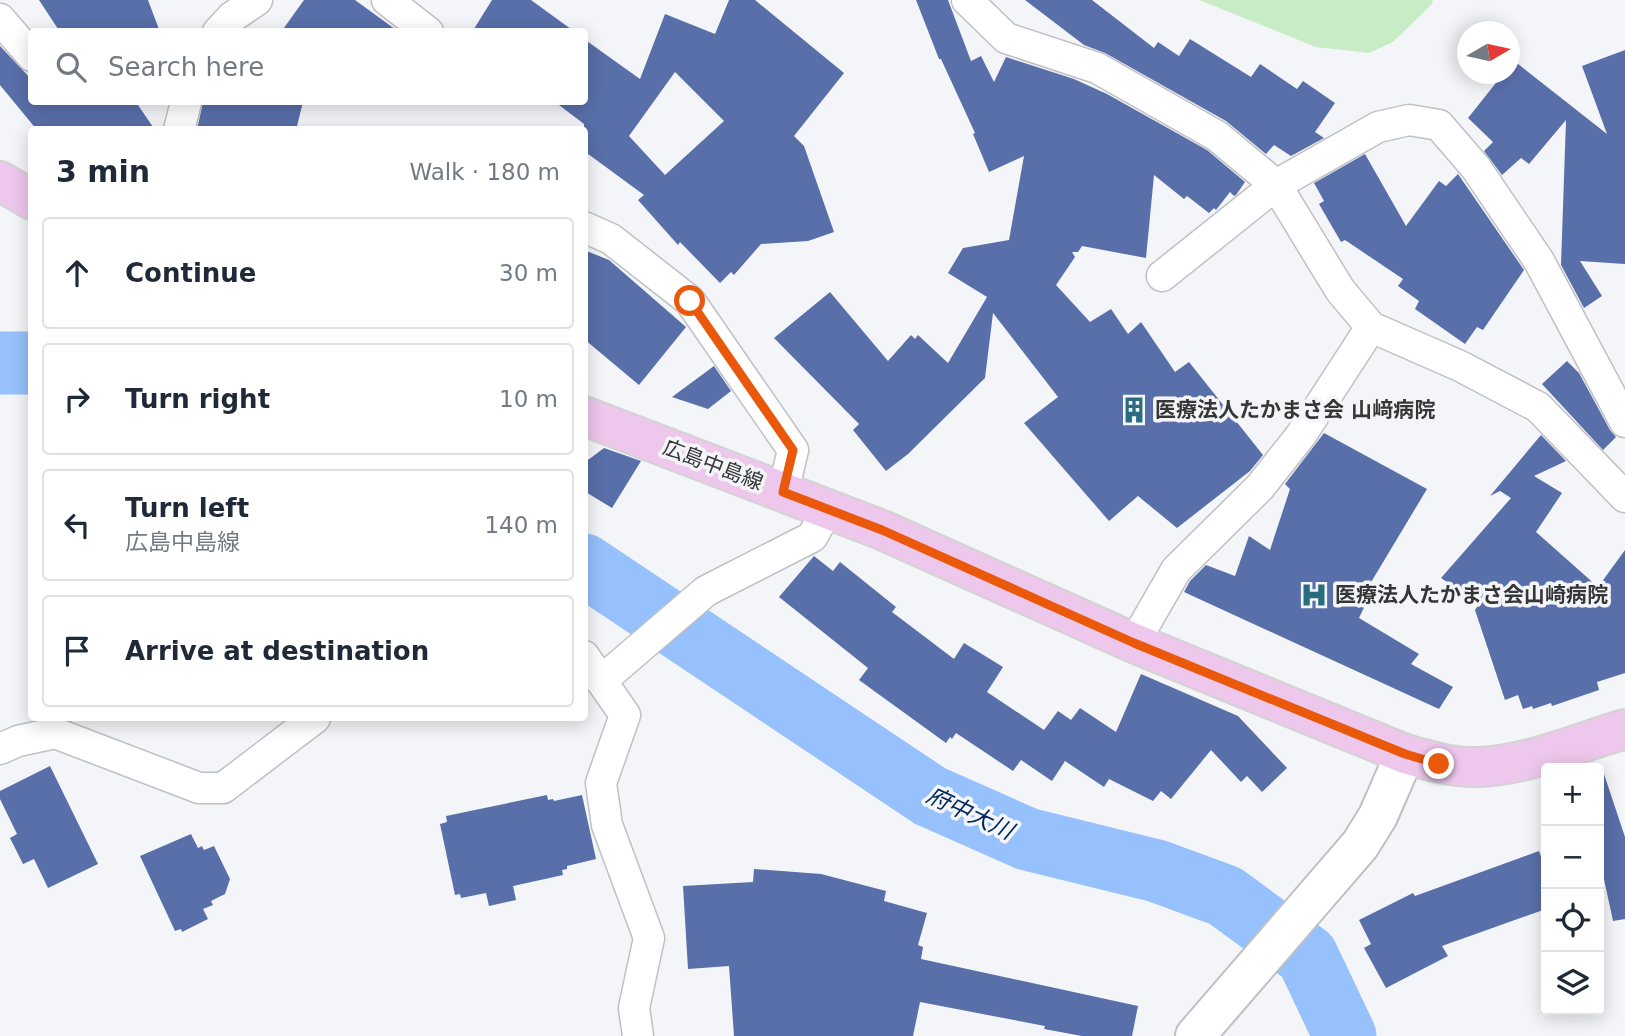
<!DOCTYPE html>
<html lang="en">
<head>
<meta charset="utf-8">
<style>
  :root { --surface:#fff; --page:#f2f2f3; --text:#1f2937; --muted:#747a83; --line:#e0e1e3 }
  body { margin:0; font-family:"DejaVu Sans","Noto Sans JP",sans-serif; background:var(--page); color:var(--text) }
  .controls { position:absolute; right:21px; bottom:21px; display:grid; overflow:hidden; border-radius:7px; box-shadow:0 4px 18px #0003 }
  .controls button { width:63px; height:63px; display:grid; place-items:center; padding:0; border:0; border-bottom:2px solid var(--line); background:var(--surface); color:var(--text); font:35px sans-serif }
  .compass { position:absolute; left:1457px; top:21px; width:63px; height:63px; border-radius:50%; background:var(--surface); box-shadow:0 4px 18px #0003; rotate:81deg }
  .stop { position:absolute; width:21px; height:21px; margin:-16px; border:5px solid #ea580c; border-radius:50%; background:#fff }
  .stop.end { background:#ea580c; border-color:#fff; box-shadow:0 2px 7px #0008 }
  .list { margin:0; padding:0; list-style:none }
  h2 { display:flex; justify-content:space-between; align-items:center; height:91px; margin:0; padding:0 28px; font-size:30px }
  h2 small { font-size:23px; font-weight:400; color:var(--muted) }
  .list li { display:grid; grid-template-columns:46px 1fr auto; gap:21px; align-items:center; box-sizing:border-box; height:112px; margin:0 14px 14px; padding:0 14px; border:2px solid var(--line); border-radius:7px }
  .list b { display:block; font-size:26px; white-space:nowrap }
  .list p { margin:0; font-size:23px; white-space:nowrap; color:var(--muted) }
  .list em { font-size:23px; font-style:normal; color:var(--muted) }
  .icon { flex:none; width:38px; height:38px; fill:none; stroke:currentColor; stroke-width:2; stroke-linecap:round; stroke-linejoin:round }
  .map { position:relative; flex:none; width:1625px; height:1036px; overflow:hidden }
  .search { position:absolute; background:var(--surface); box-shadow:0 4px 18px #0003; left:28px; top:28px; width:560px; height:77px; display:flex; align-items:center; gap:18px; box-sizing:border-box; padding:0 24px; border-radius:7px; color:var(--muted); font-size:26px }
  .panel { position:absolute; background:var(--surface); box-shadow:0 4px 18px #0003; left:28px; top:126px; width:560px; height:595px; border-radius:7px }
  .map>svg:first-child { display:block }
  .green { fill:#c8ecc5 }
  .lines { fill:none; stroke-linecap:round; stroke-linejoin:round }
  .river { stroke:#96c1fc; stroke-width:63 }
  .building { fill:#596fa9; fill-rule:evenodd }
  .street-casing { stroke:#bfc0c3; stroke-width:33 }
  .secondary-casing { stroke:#bfc0c3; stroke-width:42 }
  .primary-casing { stroke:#d3d3d3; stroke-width:42 }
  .street { stroke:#fff; stroke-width:30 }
  .secondary { stroke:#fff; stroke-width:38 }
  .primary { stroke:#eec7ec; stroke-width:38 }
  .route { stroke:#ea580c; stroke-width:9 }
  .labels { text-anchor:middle; stroke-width:7; stroke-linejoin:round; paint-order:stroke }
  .poi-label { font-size:21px; font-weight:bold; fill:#353637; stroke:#f4f5f8; text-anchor:start }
  .street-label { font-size:21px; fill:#353637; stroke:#f4f5f8 }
  .water-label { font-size:23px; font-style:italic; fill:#00285a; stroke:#f4f5f8 }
</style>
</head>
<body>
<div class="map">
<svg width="1625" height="1036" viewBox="0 0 1625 1036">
  <rect width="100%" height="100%" fill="#f4f5f8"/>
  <path class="green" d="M1199 0H1433L1431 5 1393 42 1369 53 1316 47Z"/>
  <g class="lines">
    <path class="river" d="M0 363H32
      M584 565 930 796 1027 839 1157 871 1225 896 1307 956 1345 1036"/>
  </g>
  <path class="building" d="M39 0H148L160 32H60Z
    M304 0H355L399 32H281Z
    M492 0H531L575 32H472Z
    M729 0H755L844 73 794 136 804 146 834 232 808 241 761 244 734 275 731 272 720 283 680 242 678 245 638 200 644 195 584 151V124L555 102H584V39L640 79 665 14 715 34ZM675 72 724 121 665 175 629 136Z
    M916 0H948L971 61 981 56 994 82 1006 57 1074 79 1107 94 1207 150 1245 182 1236 195 1234 196 1230 192 1216 210 1214 208 1209 213 1187 196 1184 199 1154 175 1146 258 1082 246 1078 252H1072L1075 257 1056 285 1090 322 1111 309 1128 334 1141 322 1175 372 1189 362 1263 455 1250 471 1177 528 1138 496 1109 521 1024 423 1058 397 993 313 985 378 908 454 886 471 853 430 859 424 774 338 830 292 888 361 911 335 915 339 918 335 948 363 987 297 948 273 963 248 1009 240 1024 156 989 172 973 134 975 133 941 59H939Z
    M1025 0H1092L1154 48 1158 42 1179 56 1190 39 1251 77 1260 64 1297 89 1303 81 1335 103 1315 132 1324 138 1291 156 1274 145 1266 154 1226 121 1105 53 1084 45Z
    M0 46 32 80V102H136L155 130H37L0 85Z
    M1625 50V264L1580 261 1602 296 1584 308 1561 265 1566 120 1529 164 1521 158 1502 175 1484 151 1493 142 1468 118 1503 74H1509V65L1513 60 1607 134 1582 66Z
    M203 102H303L296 130H197Z
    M1365 154 1406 226 1439 181 1446 186 1458 174 1524 270 1483 330 1477 327 1465 344 1415 309 1419 301 1398 286 1403 279 1345 240 1341 242 1319 204 1324 201 1314 183Z
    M584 250 609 260 686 327 639 385 584 339Z
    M1567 361 1579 373 1610 430 1616 437 1603 450 1542 384Z
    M714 366 731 391 708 409 672 397Z
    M1324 433 1427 489 1364 594 1369 597 1359 618 1419 654 1411 664 1453 687 1439 709 1184 592 1190 581 1206 565 1235 576 1249 536 1270 550 1290 489 1285 484Z
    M1541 435 1566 461 1534 476 1562 493 1536 532 1598 587 1625 550V673L1597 682 1599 690 1552 706 1551 703 1533 709 1532 706 1523 709 1518 695 1505 700 1475 610 1479 604 1441 578 1511 498 1500 491 1490 496Z
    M604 448 641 461 612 508 584 491V463Z
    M814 556 833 571 840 562 896 607 892 612 954 659 964 643 1003 667 987 692 1044 730 1058 711 1071 720 1080 708 1116 732 1141 674 1238 716 1287 768 1262 792 1247 776 1241 782 1211 750 1171 799 1161 791 1153 801 1109 779 1104 787 1065 761 1052 781 1021 760 1013 771 956 733 952 739 950 737 946 743 859 680 868 668 779 597Z
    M50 766 98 864 48 888 34 859 23 864 10 838 17 834 0 799V791Z
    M1604 774 1625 837V919L1613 921 1599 856V775Z
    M547 795 548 800 553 799 554 801 582 795 596 859 567 866V869L562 870 563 875 513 886 516 900 489 906 486 893 461 898 460 894 455 895 440 824 447 822 446 816Z
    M191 834 198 848 202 846 204 850 214 846 230 879 225 894 211 901 213 905 203 909 208 919 182 932 181 929 175 931 140 856Z
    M1539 851 1546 870V909L1442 946 1448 956 1386 988 1364 948 1371 944 1359 920 1413 893 1415 896Z
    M754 869 821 874 886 891 884 901 927 913 918 945 923 947 921 959 1138 1006 1132 1036H1082L1044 1029 1045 1026 920 1002 913 1036H734L729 966 688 969 683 886 753 882Z"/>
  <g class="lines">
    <g class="street-casing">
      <path id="street" d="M387 0 428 32
        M967 0 1006 38 1097 68 1217 136 1276 185 1340 290 1371 327 1460 366 1538 407 1625 497
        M0 19 32 56
        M218 32 232 17 257 0
        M179 130 186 102
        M584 227 611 239 690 301 793 450 783 492
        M1162 276 1276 185 1378 127 1409 120 1439 125 1476 168 1539 261 1625 422
        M1134 643 1176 570 1260 487 1301 435 1371 327
        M584 656 625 715 601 783 607 825 649 938 634 1008 638 1036
        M601 681 706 591 812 537 828 509
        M0 749 18 741 55 733 199 788H223L315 718"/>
    </g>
    <g class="secondary-casing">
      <path id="secondary" d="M1195 1036 1360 845 1378 816 1405 754"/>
    </g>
    <g class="primary-casing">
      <path id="primary" d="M0 181 32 200
        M584 416 882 530 1134 643 1405 754C1429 761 1454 768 1479 767 1528 765 1578 743 1625 729"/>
    </g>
    <use href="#street" class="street"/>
    <use href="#secondary" class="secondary"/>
    <use href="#primary" class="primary"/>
  </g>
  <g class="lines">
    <path class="route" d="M690 301 793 450 783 492 882 530 1134 643 1405 754 1439 764"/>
  </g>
  <defs>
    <g id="building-bare" transform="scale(2.1)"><path d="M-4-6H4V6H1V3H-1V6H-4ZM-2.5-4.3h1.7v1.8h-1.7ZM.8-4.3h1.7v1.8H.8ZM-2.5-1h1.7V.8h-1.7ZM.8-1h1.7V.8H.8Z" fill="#296c7e" stroke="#f4f5f8" stroke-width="2.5" paint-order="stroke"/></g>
    <g id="hospital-bare" transform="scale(2.1)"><path d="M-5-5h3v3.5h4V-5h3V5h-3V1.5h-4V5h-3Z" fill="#296c7e" stroke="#f4f5f8" stroke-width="2.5" paint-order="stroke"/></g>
  </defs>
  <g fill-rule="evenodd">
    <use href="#building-bare" x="1134" y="410"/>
    <use href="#hospital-bare" x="1314" y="595"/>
  </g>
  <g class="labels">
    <g class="poi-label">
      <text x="1155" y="417">医療法人たかまさ会 山﨑病院</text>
      <text x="1335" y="602">医療法人たかまさ会山崎病院</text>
    </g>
    <g class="street-label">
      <text transform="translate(713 465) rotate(21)" y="7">広島中島線</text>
    </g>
    <g class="water-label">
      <text transform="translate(970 813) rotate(25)" y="8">府中大川</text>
    </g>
  </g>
</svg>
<div class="controls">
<button>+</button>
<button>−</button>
<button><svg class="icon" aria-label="locate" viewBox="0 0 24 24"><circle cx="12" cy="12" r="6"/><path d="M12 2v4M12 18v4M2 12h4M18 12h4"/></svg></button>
<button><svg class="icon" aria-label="layers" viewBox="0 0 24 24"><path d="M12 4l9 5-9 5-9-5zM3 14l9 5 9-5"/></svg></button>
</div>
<svg class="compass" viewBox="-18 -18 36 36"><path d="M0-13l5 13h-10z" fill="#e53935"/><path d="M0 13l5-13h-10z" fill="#747a83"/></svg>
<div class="stop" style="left:690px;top:301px"></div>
<div class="stop end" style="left:1439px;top:764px"></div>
<div class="search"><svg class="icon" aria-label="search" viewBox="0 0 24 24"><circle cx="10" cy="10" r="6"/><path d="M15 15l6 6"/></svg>Search here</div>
<section class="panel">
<h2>3 min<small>Walk · 180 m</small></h2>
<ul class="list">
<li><svg class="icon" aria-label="ahead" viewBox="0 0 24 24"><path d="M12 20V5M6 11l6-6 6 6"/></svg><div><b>Continue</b></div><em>30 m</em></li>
<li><svg class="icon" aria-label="right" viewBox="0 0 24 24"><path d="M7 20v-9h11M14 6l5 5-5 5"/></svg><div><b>Turn right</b></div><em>10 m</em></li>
<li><svg class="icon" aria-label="left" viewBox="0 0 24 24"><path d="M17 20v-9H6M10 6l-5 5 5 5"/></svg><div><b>Turn left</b><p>広島中島線</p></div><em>140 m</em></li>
<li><svg class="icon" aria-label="arrive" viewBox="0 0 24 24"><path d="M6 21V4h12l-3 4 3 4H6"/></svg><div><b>Arrive at destination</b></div></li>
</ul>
</section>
</div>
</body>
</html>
